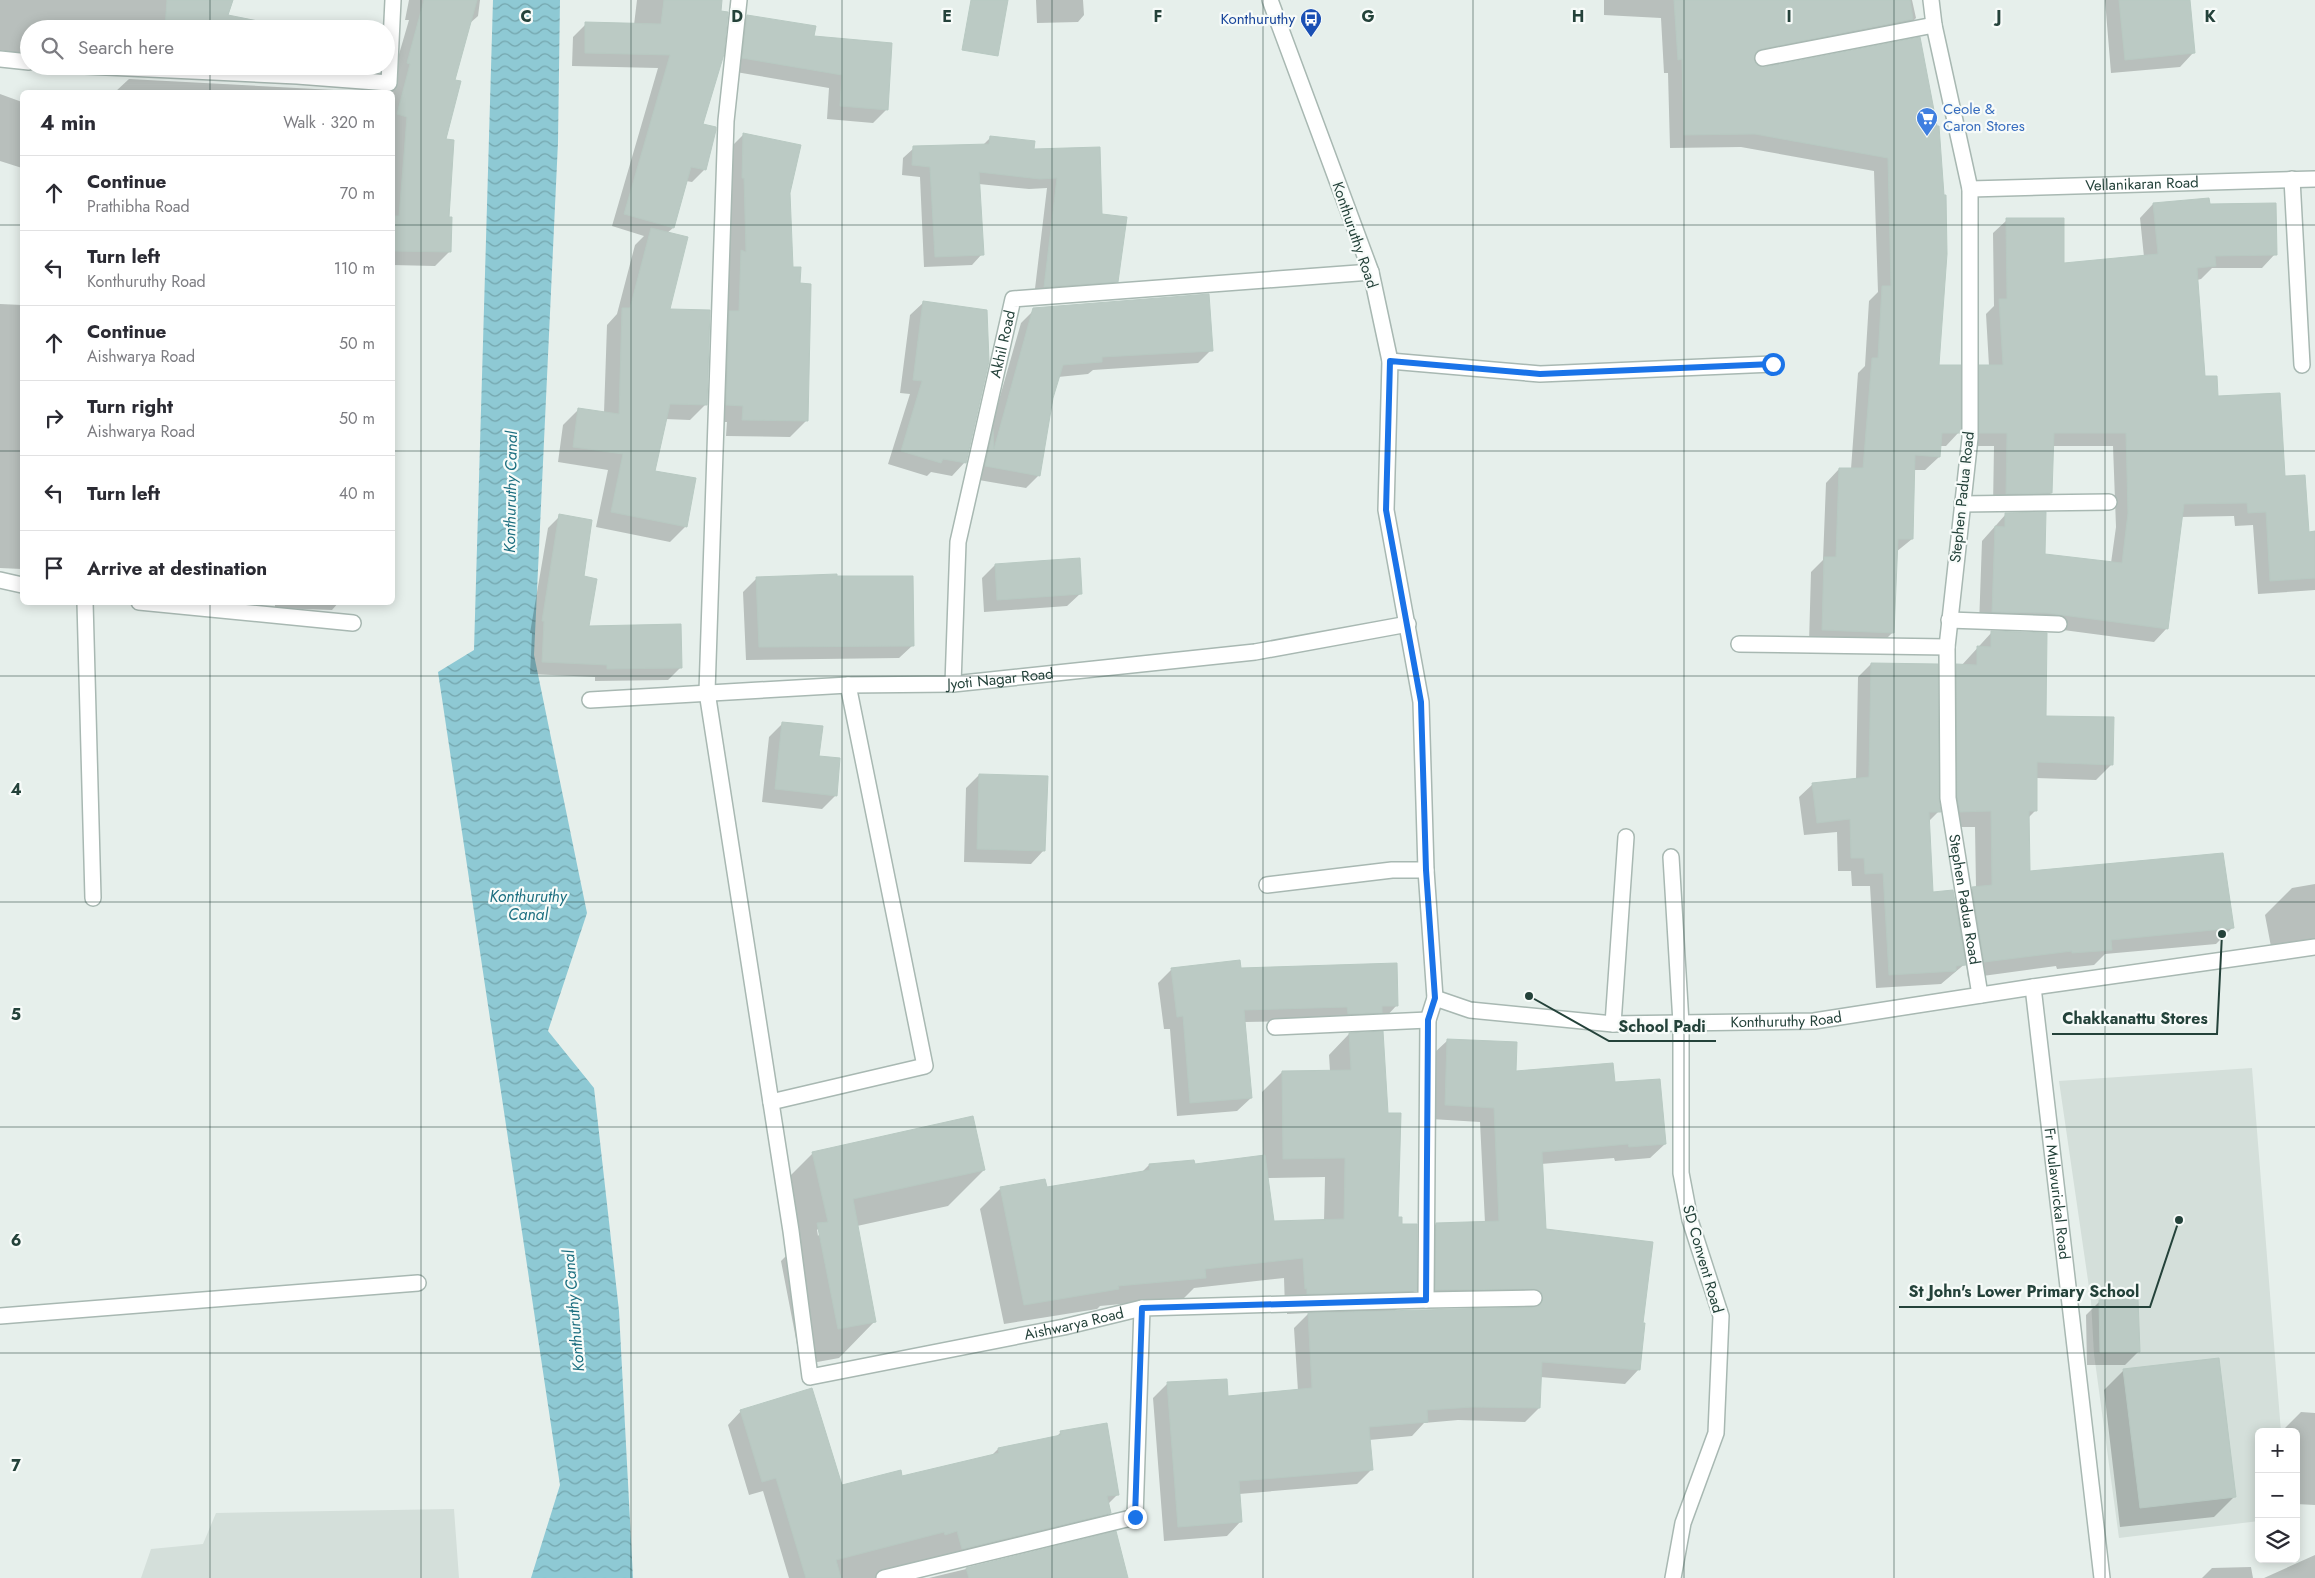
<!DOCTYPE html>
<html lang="en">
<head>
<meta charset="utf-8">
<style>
  :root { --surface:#fff; --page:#f7f7f7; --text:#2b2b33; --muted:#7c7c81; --line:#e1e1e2 }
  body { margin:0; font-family:Jost,sans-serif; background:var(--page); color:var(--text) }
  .controls { position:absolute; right:15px; bottom:15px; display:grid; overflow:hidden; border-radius:8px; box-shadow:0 2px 12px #0003 }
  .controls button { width:45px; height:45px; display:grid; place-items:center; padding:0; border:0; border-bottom:1px solid var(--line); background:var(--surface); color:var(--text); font:25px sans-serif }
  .stop { position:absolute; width:15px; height:15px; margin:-11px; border:4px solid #1a73e8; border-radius:50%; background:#fff }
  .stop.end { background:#1a73e8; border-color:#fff; box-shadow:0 1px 5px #0008 }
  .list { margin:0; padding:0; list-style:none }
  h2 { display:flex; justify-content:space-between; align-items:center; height:65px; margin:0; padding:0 20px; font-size:21px }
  h2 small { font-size:16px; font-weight:400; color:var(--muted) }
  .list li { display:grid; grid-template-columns:32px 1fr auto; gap:15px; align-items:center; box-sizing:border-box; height:75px; padding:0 20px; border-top:1px solid var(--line) }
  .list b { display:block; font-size:19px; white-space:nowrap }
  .list p { margin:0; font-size:16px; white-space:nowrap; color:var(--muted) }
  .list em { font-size:16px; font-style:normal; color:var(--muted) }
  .icon { flex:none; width:28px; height:28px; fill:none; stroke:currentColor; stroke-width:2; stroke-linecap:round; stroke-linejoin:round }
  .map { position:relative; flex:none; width:2315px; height:1578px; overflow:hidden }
  .search { position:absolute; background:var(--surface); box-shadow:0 2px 12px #0003; left:20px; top:20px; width:375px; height:55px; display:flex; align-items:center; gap:12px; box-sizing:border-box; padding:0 18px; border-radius:28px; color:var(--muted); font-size:19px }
  .panel { position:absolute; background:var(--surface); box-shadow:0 2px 12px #0003; left:20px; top:90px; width:375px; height:515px; border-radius:8px }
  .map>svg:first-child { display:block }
  .built { fill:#d4dfda }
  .water { fill:url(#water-waves) }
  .shadow { fill:#0003; fill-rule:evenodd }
  .building { fill:#bbcac4; stroke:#b8c9c2 }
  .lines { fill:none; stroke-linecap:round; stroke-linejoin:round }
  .service-casing { stroke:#a8b8b2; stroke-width:18 }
  .minor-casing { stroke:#a8b8b2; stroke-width:18 }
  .service { stroke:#fff; stroke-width:15 }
  .minor { stroke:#fff; stroke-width:15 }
  .route { stroke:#1a73e8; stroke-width:6 }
  .grid { fill:none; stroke:#24423a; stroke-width:1; stroke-opacity:0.55 }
  .labels { text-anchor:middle; stroke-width:4.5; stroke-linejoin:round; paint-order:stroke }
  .transit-label { font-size:15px; fill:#164399; stroke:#f7fbf9; text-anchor:end }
  .shop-label { font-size:15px; fill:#366cbe; stroke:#f7fbf9; text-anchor:start }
  .street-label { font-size:15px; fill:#24423a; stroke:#f7fbf9 }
  .water-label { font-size:16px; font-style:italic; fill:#1c6f80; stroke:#f7fbf9 }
  .grid-label { font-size:16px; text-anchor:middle; font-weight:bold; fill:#24423a; stroke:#f7fbf9; stroke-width:4.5; stroke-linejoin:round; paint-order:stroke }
  .leader { fill:none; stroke:#24423a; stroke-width:2 }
  .callout-dot { fill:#24423a; stroke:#f7fbf9; stroke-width:2 }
  .callout-label { font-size:16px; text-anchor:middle; font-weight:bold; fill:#24423a; stroke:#f7fbf9; stroke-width:4.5; stroke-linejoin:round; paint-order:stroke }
</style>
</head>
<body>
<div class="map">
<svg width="2315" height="1578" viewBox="0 0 2315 1578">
  <defs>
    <pattern id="water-waves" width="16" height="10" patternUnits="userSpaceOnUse" patternTransform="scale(1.25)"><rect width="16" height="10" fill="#8ec9d4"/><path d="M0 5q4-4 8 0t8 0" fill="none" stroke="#74a5ad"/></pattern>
  </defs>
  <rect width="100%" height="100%" fill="#e6efeb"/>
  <path class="built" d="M2252 1068 2281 1432H2259V1521L2119 1538 2094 1354 2091 1301 2059 1081Z
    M454 1509 459 1578H141L151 1549 203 1544 216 1513Z"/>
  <path class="water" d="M493 0H560L558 142 534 655 587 913 548 1031 594 1088 619 1311 633 1578H531L560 1485 438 672 474 650Z"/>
  <path class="shadow" d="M0 0H231L226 16 272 25 326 29H29V56L0 50Z
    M409 0H480L478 16 469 24 453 81 445 140 450 251 435 266 392 265V92H388L409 20H405Z
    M637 0H721L702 125 705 169 692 182 686 181 673 228 667 233 668 310 706 404 690 420 665 419 654 472 686 526 670 542 596 527 608 470 558 462 563 425 579 409 604 413 607 325 617 314 635 245 644 236 612 226 658 68 572 66 573 37 586 24 634 25Z
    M1036 0H1083L1084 15 1078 22 1037 23Z
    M1604 0H1914H1912L1916 18 1902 32 1754 62 1755 65 1765 68 1919 39 1938 367 1959 432 1946 446H1940L1939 457 1925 470H1914L1912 539 1896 552 1893 632 1879 646 1809 643 1811 572 1823 560 1826 483 1839 469H1851L1858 373 1865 366 1869 301 1878 292 1874 171 1741 147 1670 148 1668 73H1664L1661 18 1604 15Z
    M2105 0H2188L2193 53 2180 67 2111 73Z
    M747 16 813 38 887 109 873 123 827 119 829 88 730 71 734 30Z
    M79 66H336V69L324 81Z
    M129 79 334 90V92H115Z
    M0 94 22 102V168L0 161Z
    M744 134 789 193 792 268 799 284 806 421 790 437 726 436 727 422H710L724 268 730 263 727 151Z
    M990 138 1032 151 1101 215 1117 281 1106 292 1034 297 1047 188 1029 189 979 184 982 254 972 265 924 267 920 177 902 175 903 158 914 148 983 145Z
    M2153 204 2209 205 2275 254 2262 268H2212L2201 279 2197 280 2204 377 2216 397 2284 478 2308 533H2315V590L2258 594 2253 525 2235 526 2234 516 2181 517 2167 628 2154 642 2033 626 1979 625 1982 541 2006 514 2044 555 2111 563 2116 527 2113 446H2052L2051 493 2038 506 1993 507 1994 446H1967V379L1980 366H1989L1986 314 1994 306 1993 233 2007 220 2063 264 2144 257 2140 218Z
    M924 302 965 462 952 476 931 472 927 476 888 464 910 394 900 393 910 315Z
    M0 304 22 305V569L0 568Z
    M1034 310 1211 350 1198 363 1093 370 1088 374 1058 377 1052 398 1039 475 1026 488 973 479 989 435 1021 323Z
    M560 516 582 577 587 627 680 668 668 680 595 681V677L530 674 532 633H530L548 528Z
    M995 565 1081 593 1067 606 984 612 982 578Z
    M757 578 913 645 899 658 746 660 743 592Z
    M275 602H339L332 610 275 608Z
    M1992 632 2044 717 2112 764 2096 780 2036 778V810L2028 818 2029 873 2232 928 2216 944 2105 954 2094 965 2057 969 2056 966 1968 978 1966 963 1941 984 1876 988 1870 886H1852L1851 871H1838L1837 832 1804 835 1799 797 1813 784 1856 780 1858 677 1871 664 1937 798 1939 811 1928 822 1932 894 1955 906 1973 888H1976L1975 827H1944L1942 814 1941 682 1957 666H1961Z
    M783 723 818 757 836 795 822 809 762 802 769 737Z
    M979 775 1044 850 1031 864 964 862 966 788Z
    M2315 884V950L2273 957 2265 915 2292 888Z
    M1240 969 1397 1005 1384 1019 1244 1022 1251 1098 1237 1111 1177 1116 1170 1029H1164L1158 983 1171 970Z
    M1349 1034 1387 1114 1397 1219 1415 1290 1394 1312 1531 1309 1519 1303 1422 1304V1239L1436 1224 1485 1223 1480 1122 1431 1119 1433 1054 1448 1040 1514 1073 1614 1084 1665 1144 1650 1158 1615 1161 1614 1158 1541 1164 1544 1231 1641 1324 1639 1369 1625 1384 1540 1377 1539 1408 1525 1422 1458 1420 1424 1423 1412 1436 1369 1440 1372 1469 1357 1484 1239 1494 1241 1521 1227 1536 1164 1541 1153 1398 1167 1384 1227 1397 1298 1391 1294 1328 1309 1313 1287 1314V1308H1285L1284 1278 1194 1288 1184 1298 1100 1306 1097 1309 1004 1324 980 1209 1000 1189 1044 1180 1046 1188 1141 1173 1149 1165 1193 1166 1263 1157 1262 1092 1282 1072 1330 1071 1329 1055ZM1325 1177 1324 1221 1273 1222 1267 1178Z
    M813 1153 984 1170 948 1206 857 1226 875 1321 839 1358 801 1365 781 1261 790 1252 777 1189ZM819 1228 820 1233 818 1236 817 1230Z
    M2100 1301 2139 1351 2125 1365H2087L2086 1315Z
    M2124 1370 2234 1497 2214 1517 2120 1527 2104 1390Z
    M741 1411 841 1487 902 1478 991 1456 998 1449 1056 1437 1061 1432 1118 1494 1108 1504 1110 1513 1096 1526 883 1578H789L763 1491 749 1495 728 1425Z
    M2301 1412 2315 1413V1505L2296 1504V1432H2281Z
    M1115 1533 1127 1578H929Z
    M2315 1555V1578H2264Z
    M2251 1567 2253 1578H2202L2212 1568Z"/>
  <path class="building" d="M167 0H233L228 15 288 27 287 29H165Z
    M424 0H477L455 80 461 81 446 139 454 140 449 217H452L451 252 392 251V216H399L407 117 397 114 410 64 407 63Z
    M664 0H722L721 11 728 12 724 54 703 124 716 127V130L706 170 691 167 674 228 624 214 670 55 585 53V22L661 24Z
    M971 0H1008L998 56 962 50Z
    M1674 0H1910L1913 19 1761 49 1757 51 1754 59 1756 64 1765 67 1920 37 1937 126H1939L1944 195H1946L1947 254 1939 365H1961V433H1942L1940 457 1915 455 1913 539H1898L1894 633 1822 630 1824 557H1836L1839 468H1863L1872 358H1878L1882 286H1891L1888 158 1755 134 1684 135 1682 59 1678 60Z
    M2119 0H2190L2195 53 2125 60Z
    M747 15 816 26 814 36 892 43 888 110 840 106 842 75 742 58Z
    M743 133 801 145 790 193 793 267H801L800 283 811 284 808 421 742 420 743 406 726 405 729 311H739L741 250 746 252 744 178H742Z
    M990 136 1035 141 1034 149 1100 147 1102 214 1127 217 1118 282 1044 287 1057 178 1040 179 979 172 984 255 935 257 930 167 912 165 913 146 989 144Z
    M2209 198 2210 204 2276 203 2277 255 2215 256 2216 266 2197 268 2205 376H2217L2218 396 2280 393 2285 476 2305 475 2309 532 2315 531V578L2270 581 2266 512 2248 513 2247 503 2184 504 2168 629 2047 613 1992 612 1995 526 2005 527V513L2046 512 2045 554 2122 563 2128 513 2126 433H2054L2052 493 2006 494 2007 433H1979V365H2003L1999 299H2007L2006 218H2064V263L2158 254 2153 203Z
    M651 228 688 237 670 309 710 310 707 405 670 404 655 471 696 478 687 527 611 512 623 454 573 447 578 408 619 414 622 308H630Z
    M1209 294 1213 351 1102 357V362L1063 365 1053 398 1040 476 985 466 993 429 994 449 1033 308Z
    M923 301 987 310 989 361 966 463 943 459 941 463 901 451 922 381 913 380Z
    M559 514 592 520 584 576 597 579 589 626 681 624 682 668 607 669V665L542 662 544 621H542Z
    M1080 558 1082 594 997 600 995 564Z
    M837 574V576H913L914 646 759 647 756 577Z
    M1991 631 2047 633 2046 716 2114 717 2113 765 2037 762V811H2029L2030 871 2223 853 2234 928 2111 940 2112 950 2072 953V951L1984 962 1972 887 1992 885 1991 811 1960 812 1957 797 1956 664 1977 665V646L1991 647Z
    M1871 663 1938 664 1939 798 1941 812H1929L1933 892 1953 890 1966 965 1956 966V971L1889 975 1883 873 1865 874 1864 858H1851L1850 819 1817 823 1812 783 1869 777Z
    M782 722 823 726 819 756 840 758 837 796 775 789Z
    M979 774 1048 776 1045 851 977 849Z
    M1240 960 1241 968 1397 963 1398 1006H1382V1013L1348 1014 1347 1007 1244 1010 1252 1098 1190 1103 1183 1016 1177 1017 1171 968Z
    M1383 1031 1388 1113H1401L1398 1217H1402V1224H1417V1291L1307 1294V1288L1305 1289 1303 1258 1205 1269 1206 1278 1118 1286 1119 1289 1024 1305 1000 1187 1045 1179 1047 1187 1150 1170 1149 1164 1194 1160 1195 1164 1265 1155 1274 1221 1344 1219 1345 1158 1283 1159 1282 1071 1351 1070 1349 1033Z
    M1447 1039 1517 1042 1516 1071 1613 1063 1615 1082 1660 1079 1666 1144 1629 1147 1628 1144 1542 1152 1546 1229 1653 1242 1643 1323H1645L1640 1370 1542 1362 1540 1408 1473 1407 1427 1410 1428 1422 1369 1427 1373 1470 1239 1481 1242 1522 1178 1527 1167 1382 1227 1379 1228 1396 1312 1388 1308 1313 1534 1307 1542 1302V1293L1534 1289 1435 1290 1436 1223 1499 1221 1494 1108 1445 1105Z
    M973 1116 985 1170 853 1199 876 1322 838 1329 817 1223 828 1222 812 1152Z
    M2138 1299 2140 1352H2100L2099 1300Z
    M2219 1358 2236 1497 2140 1508 2123 1369Z
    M812 1388 842 1485 901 1470 902 1476 999 1453 998 1448 1061 1435 1060 1431 1107 1423 1119 1495 1107 1496 1111 1513 962 1549 957 1531 945 1535 944 1532 836 1560 841 1578H806L776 1478 762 1482 740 1410Z
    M1116 1531 1128 1578H969L966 1568Z"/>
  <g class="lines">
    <g class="service-casing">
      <path id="service" d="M1763 58 1934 25
        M1962 504 2109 502
        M1949 620 2059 624
        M1671 857 1681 1023
        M1267 885 1392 870H1426
        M1613 1024 1626 837"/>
    </g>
    <g class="minor-casing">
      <g id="minor">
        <path id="s1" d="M739 0 726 121 707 692 791 1231 810 1377 1064 1327 1142 1308 1426 1300 1428 1020 1435 998 1426 870 1421 702 1386 510 1390 361 1371 272 1270 0"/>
        <path id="s2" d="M1931 0 1934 25 1970 189V438L1947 647 1948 798 1980 995"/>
        <path d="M0 59 29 62"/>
        <path d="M85 66 297 76 389 83 393 0"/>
        <path d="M2292 179 2302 365"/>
        <path id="s3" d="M1970 189 2315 179"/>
        <path d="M1390 361 1540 374 1773 364"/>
        <path d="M0 580 22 585"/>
        <path d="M85 602 93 898"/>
        <path d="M139 602 353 623"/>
        <path d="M1739 644 1947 647"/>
        <path id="s4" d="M953 684 958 542 1013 299 1371 272"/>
        <path id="s5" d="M590 700 848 685 953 684 1255 652 1408 624"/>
        <path id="s6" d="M2033 987 2102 1578"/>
        <path id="s7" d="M1435 998 1470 1010 1613 1024 1814 1021 2033 987 2315 947"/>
        <path d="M1275 1027 1428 1020"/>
        <path d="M771 1102 925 1066 848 685"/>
        <path d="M1426 1300 1534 1298"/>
        <path d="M0 1316 418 1283"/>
        <path d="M884 1578 1135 1517 1142 1308"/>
        <path d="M1673 1578 1683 1523 1716 1433 1721 1316 1690 1220 1681 1173V1023"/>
      </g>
    </g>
    <use href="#service" class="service"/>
    <use href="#minor" class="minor"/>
  </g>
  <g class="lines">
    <path class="route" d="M1135 1517 1142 1308 1426 1300 1428 1020 1435 998 1426 870 1421 702 1386 510 1390 361 1540 374 1773 364"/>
  </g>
  <path class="grid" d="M210 0V29M421 0V1578M631 0V1578M842 0V1578M1052 0V1578M1263 0V1578M1473 0V1578M1684 0V1578M1894 0V1578M2105 0V1578M210 66V92M0 225H22M392 225H2315M0 451H22M392 451H2315M210 602V1578M0 676H2315M0 902H2315M0 1127H2315M0 1353H2315"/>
  <defs>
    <g id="bus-pin" transform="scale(1.125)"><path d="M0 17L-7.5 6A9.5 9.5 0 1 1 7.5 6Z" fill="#1a4fb4" stroke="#f7fbf9"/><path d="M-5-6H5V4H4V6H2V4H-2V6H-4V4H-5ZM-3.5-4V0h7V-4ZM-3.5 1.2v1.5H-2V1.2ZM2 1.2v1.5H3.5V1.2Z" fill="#fff"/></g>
    <g id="supermarket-pin" transform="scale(1.125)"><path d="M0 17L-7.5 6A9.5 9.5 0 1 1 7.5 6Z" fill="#3f7fe0" stroke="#f7fbf9"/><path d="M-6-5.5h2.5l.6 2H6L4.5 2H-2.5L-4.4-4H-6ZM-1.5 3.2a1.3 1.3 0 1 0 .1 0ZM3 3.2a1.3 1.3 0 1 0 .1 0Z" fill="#fff"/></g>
  </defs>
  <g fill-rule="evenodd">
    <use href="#bus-pin" x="1311" y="19"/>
    <use href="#supermarket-pin" x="1927" y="118"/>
  </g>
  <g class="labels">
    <g class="transit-label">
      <text x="1295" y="24">Konthuruthy</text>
    </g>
    <g class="shop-label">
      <text x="1943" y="114">Ceole &amp;<tspan x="1943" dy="17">Caron Stores</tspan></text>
    </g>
    <g class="street-label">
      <text dy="5" stroke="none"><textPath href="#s3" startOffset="172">Vellanikaran Road</textPath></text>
      <text transform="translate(1355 235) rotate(71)" y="5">Konthuruthy Road</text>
      <text dy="5" stroke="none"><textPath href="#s4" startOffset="345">Akhil Road</textPath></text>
      <text transform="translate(1962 497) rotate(-84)" y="5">Stephen Padua Road</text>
      <text dy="5" stroke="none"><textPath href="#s5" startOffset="411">Jyoti Nagar Road</textPath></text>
      <text dy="5" stroke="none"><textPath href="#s2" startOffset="906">Stephen Padua Road</textPath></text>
      <text dy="5" stroke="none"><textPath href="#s7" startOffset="354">Konthuruthy Road</textPath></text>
      <text dy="5" stroke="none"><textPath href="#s6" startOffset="208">Fr Mulavurickal Road</textPath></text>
      <text transform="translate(1703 1259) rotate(74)" y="5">SD Convent Road</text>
      <text dy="5" stroke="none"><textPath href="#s1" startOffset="1655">Aishwarya Road</textPath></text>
    </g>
    <g class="water-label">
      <text transform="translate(510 492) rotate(-89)" y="6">Konthuruthy Canal</text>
      <text x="528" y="902">Konthuruthy<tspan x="528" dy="18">Canal</tspan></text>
      <text transform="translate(573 1311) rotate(-95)" y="6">Konthuruthy Canal</text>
    </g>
  </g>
  <g class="grid-label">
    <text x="526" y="22">C</text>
    <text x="737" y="22">D</text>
    <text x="947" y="22">E</text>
    <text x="1158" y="22">F</text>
    <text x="1368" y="22">G</text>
    <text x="1578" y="22">H</text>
    <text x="1789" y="22">I</text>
    <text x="1999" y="22">J</text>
    <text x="2210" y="22">K</text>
    <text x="16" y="795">4</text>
    <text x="16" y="1020">5</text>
    <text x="16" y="1246">6</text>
    <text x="16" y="1471">7</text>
  </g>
  <path class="leader" d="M2222 934L2217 1034H2052M1529 996L1609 1041H1716M2179 1220L2150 1307H1899"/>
  <g class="callout-dot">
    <circle cx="2222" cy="934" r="5"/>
    <circle cx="1529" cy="996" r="5"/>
    <circle cx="2179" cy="1220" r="5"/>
  </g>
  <g class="callout-label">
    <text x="2135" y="1024">Chakkanattu Stores</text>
    <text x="1662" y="1032">School Padi</text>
    <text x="2024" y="1297">St John's Lower Primary School</text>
  </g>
</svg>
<div class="controls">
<button>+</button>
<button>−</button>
<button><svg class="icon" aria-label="layers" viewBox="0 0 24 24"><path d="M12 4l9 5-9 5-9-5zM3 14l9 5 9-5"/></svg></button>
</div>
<div class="stop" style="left:1773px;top:364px"></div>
<div class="stop end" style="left:1135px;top:1517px"></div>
<div class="search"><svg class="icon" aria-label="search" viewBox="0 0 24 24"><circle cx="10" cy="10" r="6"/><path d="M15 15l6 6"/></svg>Search here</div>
<section class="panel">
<h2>4 min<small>Walk · 320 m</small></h2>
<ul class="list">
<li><svg class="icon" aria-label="ahead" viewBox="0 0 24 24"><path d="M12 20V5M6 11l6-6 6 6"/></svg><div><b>Continue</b><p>Prathibha Road</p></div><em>70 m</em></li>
<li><svg class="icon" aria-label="left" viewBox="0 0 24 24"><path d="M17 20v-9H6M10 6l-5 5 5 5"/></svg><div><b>Turn left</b><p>Konthuruthy Road</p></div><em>110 m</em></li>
<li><svg class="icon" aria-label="ahead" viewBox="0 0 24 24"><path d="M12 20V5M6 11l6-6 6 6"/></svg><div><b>Continue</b><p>Aishwarya Road</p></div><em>50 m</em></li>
<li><svg class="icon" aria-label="right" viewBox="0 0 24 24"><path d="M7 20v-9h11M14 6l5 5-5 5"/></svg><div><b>Turn right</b><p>Aishwarya Road</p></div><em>50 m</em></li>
<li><svg class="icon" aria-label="left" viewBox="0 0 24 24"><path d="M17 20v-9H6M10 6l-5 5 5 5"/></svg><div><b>Turn left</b></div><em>40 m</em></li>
<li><svg class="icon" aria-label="arrive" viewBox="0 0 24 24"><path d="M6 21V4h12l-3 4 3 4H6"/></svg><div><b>Arrive at destination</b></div></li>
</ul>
</section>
</div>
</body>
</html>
